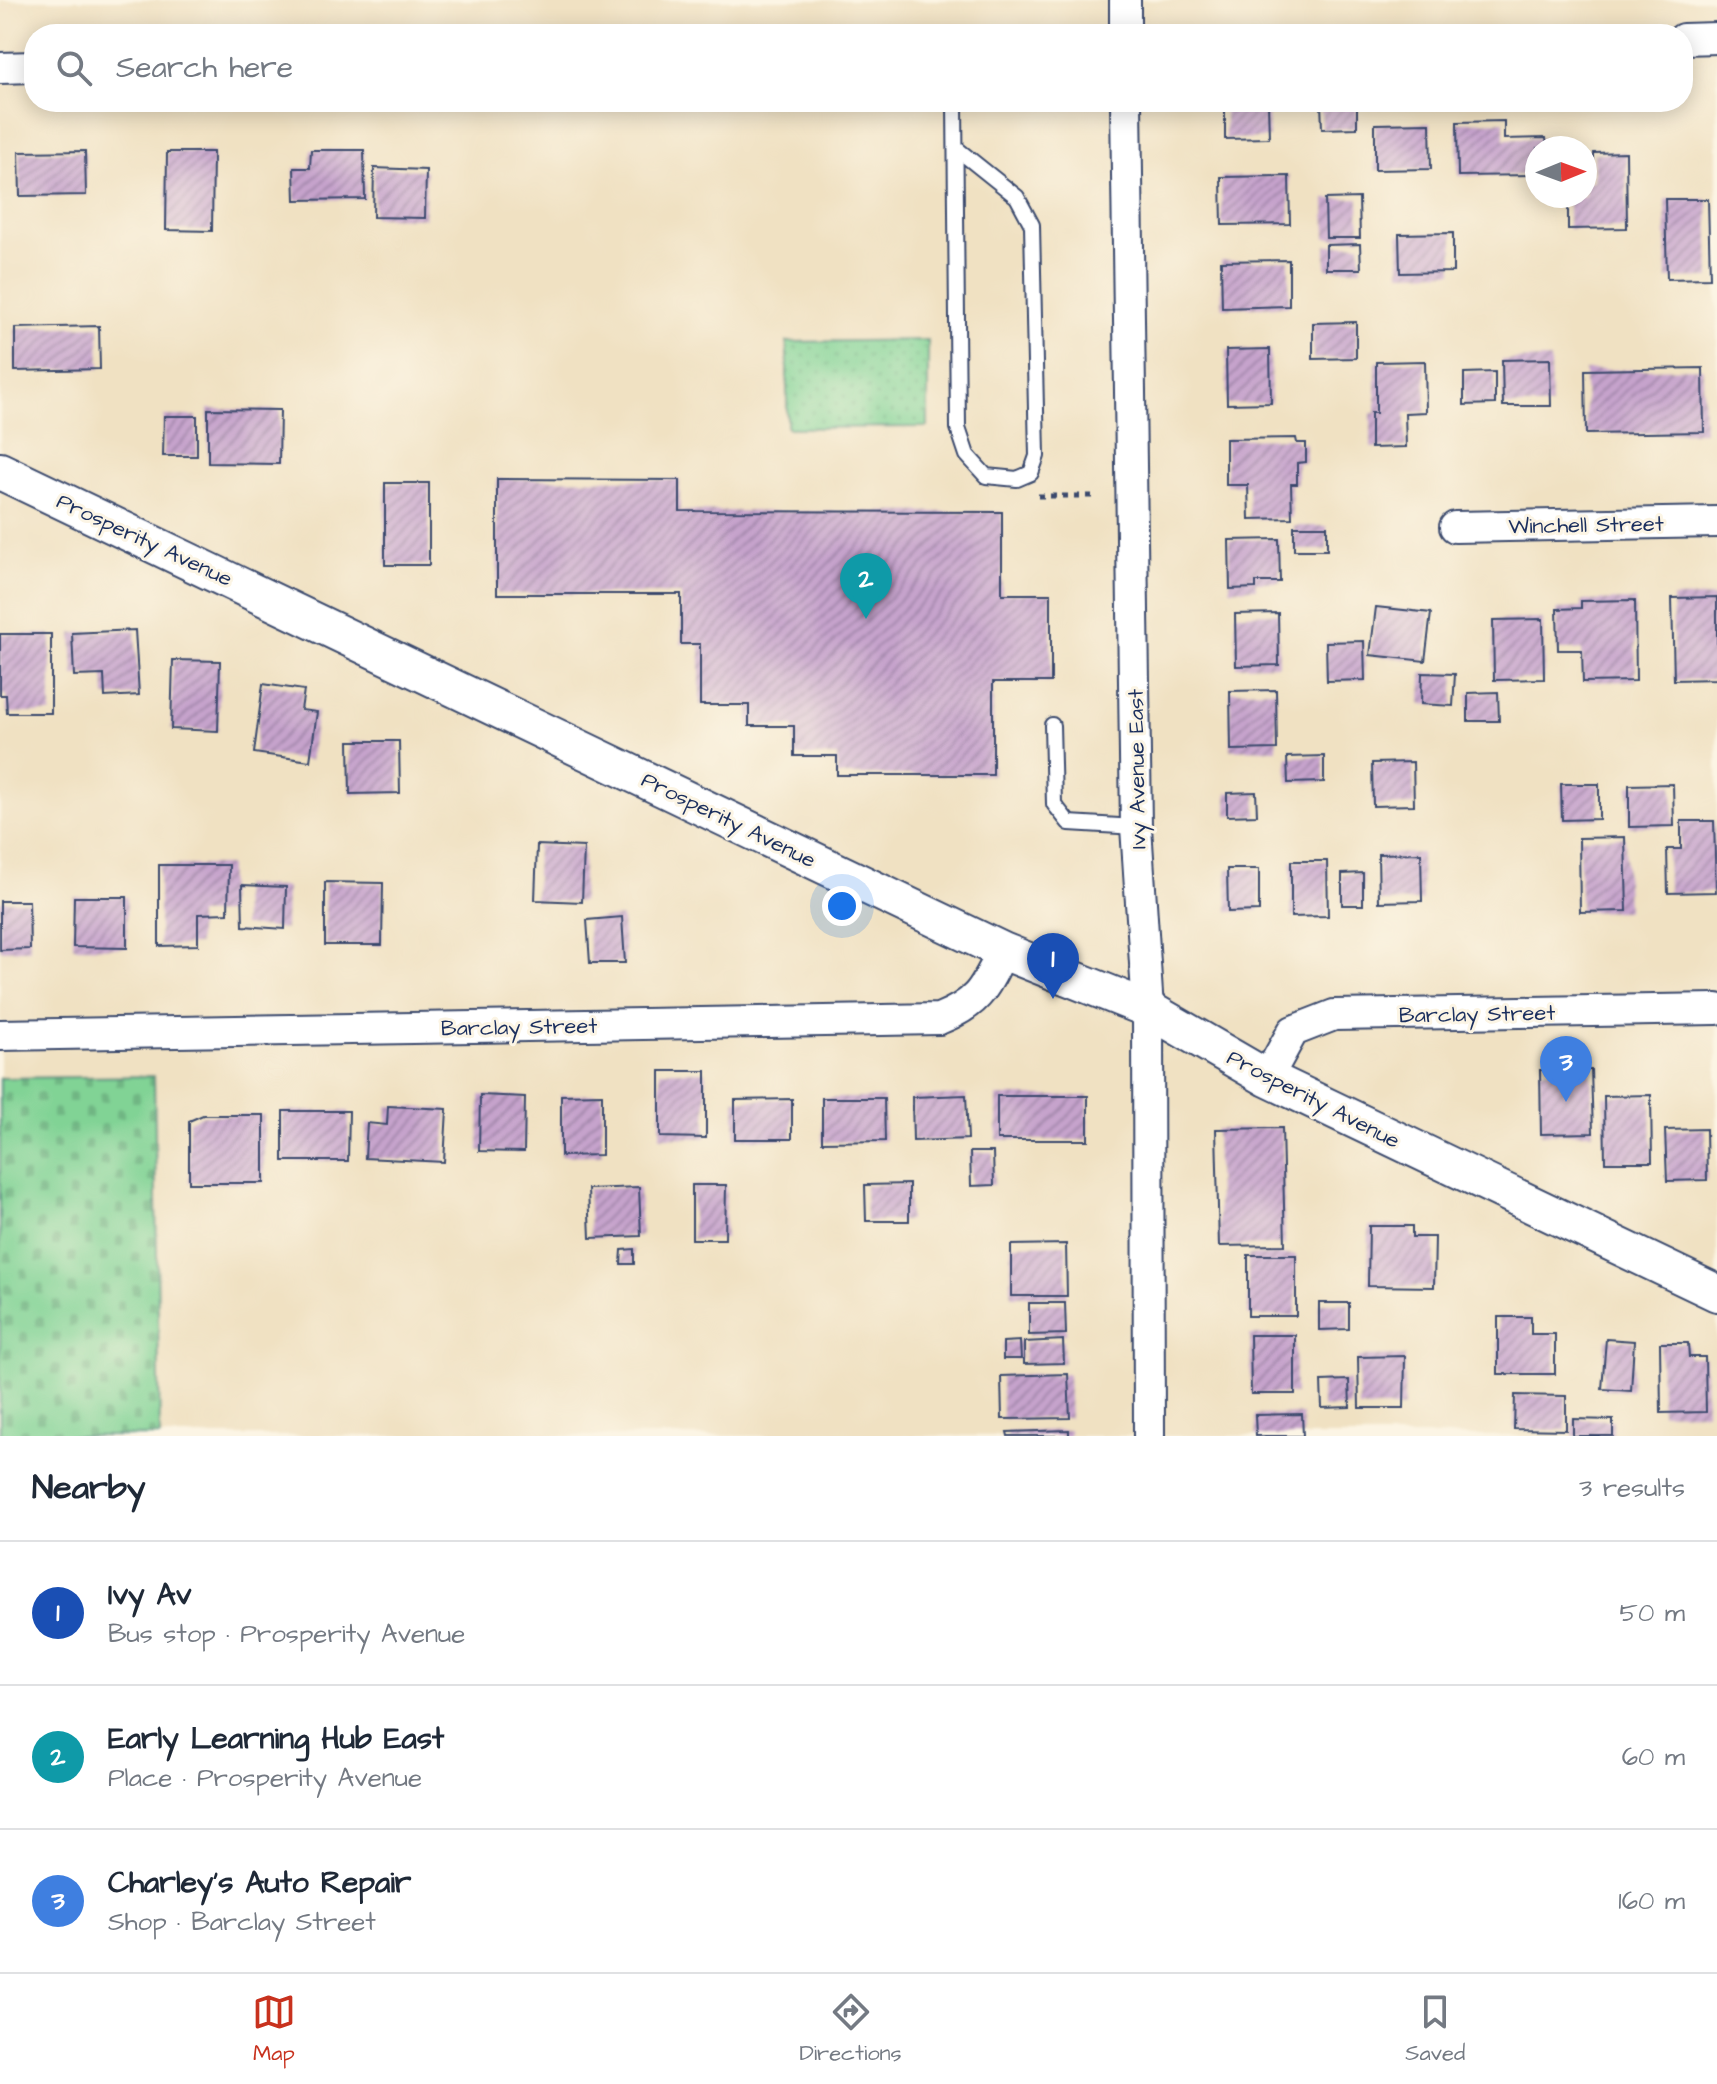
<!DOCTYPE html>
<html lang="en">
<head>
<meta charset="utf-8">
<style>
  :root { --surface:#fff; --page:#f6f6f7; --text:#1f2937; --muted:#747a83; --line:#e0e1e3; --accent:#c8321e }
  body { margin:0; font-family:"Architects Daughter",sans-serif; background:var(--page); color:var(--text) }
  .compass { position:absolute; left:1525px; top:136px; width:72px; height:72px; border-radius:50%; background:var(--surface); box-shadow:0 4px 20px #0003; rotate:89deg }
  .you { position:absolute; left:842px; top:906px; width:28px; height:28px; margin:-20px; border:6px solid #fff; border-radius:50%; background:#1a73e8; box-shadow:0 0 0 12px #1a73e833 }
  .badge { display:grid; place-items:center; width:52px; height:52px; border-radius:50%; background:var(--accent); color:#fff; font-size:26px; font-weight:700 }
  .pin { position:absolute; translate:-50% -66px; filter:drop-shadow(0 2px 4px #0008) }
  .pin::after { content:''; position:absolute; top:42px; width:28px; height:24px; background:inherit; clip-path:polygon(0 0,100% 0,50% 100%) }
  .list { margin:0; padding:0; list-style:none }
  h2 { display:flex; justify-content:space-between; align-items:center; height:104px; margin:0; padding:0 32px; font-size:34px }
  h2 small { font-size:26px; font-weight:400; color:var(--muted) }
  .list li { display:grid; grid-template-columns:52px 1fr auto; gap:24px; align-items:center; box-sizing:border-box; height:144px; padding:0 32px; border-top:2px solid var(--line) }
  .list b { display:block; font-size:30px; white-space:nowrap }
  .list p { margin:0; font-size:26px; white-space:nowrap; color:var(--muted) }
  .list em { font-size:26px; font-style:normal; color:var(--muted) }
  .icon { flex:none; width:44px; height:44px; fill:none; stroke:currentColor; stroke-width:2; stroke-linecap:round; stroke-linejoin:round }
  .map { position:relative; flex:none; width:1717px; height:1436px; overflow:hidden }
  .search { position:absolute; background:var(--surface); box-shadow:0 4px 20px #0003; left:24px; right:24px; top:24px; height:88px; display:flex; align-items:center; gap:20px; box-sizing:border-box; padding:0 28px; border-radius:32px; color:var(--muted); font-size:30px }
  .sheet { height:536px; background:var(--surface) }
  nav { display:flex; justify-content:space-around; align-items:center; box-sizing:border-box; height:112px; border-top:2px solid var(--line); background:var(--surface); font-size:22px; color:var(--muted) }
  nav a { display:grid; justify-items:center; gap:4px }
  nav .on { color:var(--accent) }
  .map>svg:first-child { display:block }
  .cemetery { fill:url(#cemetery-stones); stroke:#4e817a; stroke-width:2 }
  .park { fill:url(#park-dots); stroke:#4e817a; stroke-width:2 }
  .building { fill:url(#building-hatch) }
  .lines { fill:none; stroke-linecap:round; stroke-linejoin:round }
  .service-casing { stroke:#3b4a6d; stroke-width:18 }
  .minor-casing { stroke:#3b4a6d; stroke-width:34 }
  .tertiary-casing { stroke:#3b4a6d; stroke-width:40 }
  .path { stroke:#3b4a6d; stroke-width:5; stroke-dasharray:6 6; stroke-linecap:butt }
  .service { stroke:#fff; stroke-width:14 }
  .minor { stroke:#fff; stroke-width:30 }
  .tertiary { stroke:#fff; stroke-width:36 }
  .labels { text-anchor:middle; stroke-width:6; stroke-linejoin:round; paint-order:stroke }
  .street-label { font-size:22px; fill:#1b2f5e; stroke:#fcf5e5 }
</style>
</head>
<body>
<div class="map">
<svg width="1717" height="1436" viewBox="0 0 1717 1436">
  <defs>
    <pattern id="cemetery-stones" width="16" height="16" patternUnits="userSpaceOnUse" patternTransform="scale(2)"><rect width="16" height="16" fill="#81d395"/><path d="M2 7V4a2 2 0 0 1 4 0v3zM10 15v-3a2 2 0 0 1 4 0v3z" fill="#6fb583"/></pattern>
    <pattern id="park-dots" width="8" height="8" patternUnits="userSpaceOnUse" patternTransform="scale(2)"><rect width="8" height="8" fill="#81d395"/><path d="M2 2h.1M6 6h.1" fill="none" stroke="#6fb583" stroke-width="1.8" stroke-linecap="round"/></pattern>
    <pattern id="building-hatch" width="6" height="6" patternUnits="userSpaceOnUse" patternTransform="scale(2)"><rect width="6" height="6" fill="#c6a3cc"/><path d="M-1 1l2-2M0 6l6-6M5 7l2-2" fill="none" stroke="#a085a9"/></pattern>
  </defs>
  <rect width="100%" height="100%" fill="#fcf5e5"/>
  <filter id="ink" filterUnits="userSpaceOnUse"><feTurbulence type="fractalNoise" baseFrequency=".0125" numOctaves="2"/><feDisplacementMap in="SourceGraphic" scale="16" xChannelSelector="R" yChannelSelector="G"/><feConvolveMatrix kernelMatrix="1 2 1 2 8 2 1 2 1" color-interpolation-filters="sRGB"/></filter>
  <filter id="wash" filterUnits="userSpaceOnUse"><feTurbulence type="fractalNoise" baseFrequency=".006" numOctaves="4" result="noise"/><feDisplacementMap in="SourceGraphic" scale="32" xChannelSelector="R" yChannelSelector="G"/><feGaussianBlur stdDeviation="1.8" result="paint"/><feColorMatrix in="noise" values="0 0 0 0 0 0 0 0 0 0 0 0 0 0 0 0 0 1.4 0 .05"/><feComposite in="paint" operator="in"/></filter>
  <g filter="url(#wash)">
    <rect width="100%" height="100%" fill="#f0e1c2"/>
    <path class="cemetery" d="M154 1076 160 1436H0V1078Z"/>
    <path class="park" d="M928 340V427L787 428V342Z"/>
    <g id="blocks">
      <path class="building" d="M1225 102H1268L1269 138 1225 139Z
        M1321 102H1357V128L1322 129Z
        M1504 121V139L1546 138 1547 148H1537V175L1458 176 1457 122Z
        M1430 123 1431 169 1375 170V124Z
        M311 150H364L365 199 295 200 294 168H310Z
        M85 151 86 195 20 196 19 152Z
        M167 152H213L212 231 166 230Z
        M1626 152 1627 228 1568 229V196H1585V181H1594V153Z
        M374 168 426 170 425 218 373 217Z
        M1289 176 1290 224 1222 225 1221 177Z
        M1359 198 1360 238H1326L1325 199Z
        M1665 199H1708L1710 278 1667 279Z
        M1453 233V272L1400 273 1399 234Z
        M1360 244 1361 269H1326V245Z
        M1289 260V306L1222 308 1221 261Z
        M1356 322V358L1313 359V323Z
        M99 326 100 369 15 371V328Z
        M1270 349 1271 403 1227 404 1226 350Z
        M1550 359 1551 406H1503L1502 360Z
        M1425 361 1426 412 1405 413 1406 447 1371 448V413H1376V362Z
        M1703 368 1704 432 1586 434 1585 370Z
        M1495 372V404L1464 405V373Z
        M208 409 280 410 279 464 208 463Z
        M164 416H197V456H163Z
        M1296 438 1297 443H1306V462L1297 463V484H1291L1292 518 1249 519 1248 485H1226V439Z
        M497 479 680 480V511L1002 512V594H1051V682H993V775H837V756H794V726H749V705H700V644H681V594H497Z
        M385 483H429V565H385Z
        M1294 526H1327V550H1294Z
        M1279 539 1280 582H1256V588L1230 589 1229 540Z
        M1717 597V679L1674 680 1672 598Z
        M1635 600 1636 681 1583 682 1582 650H1558L1557 609 1581 608V601Z
        M1376 607 1431 613 1425 661 1370 655Z
        M1278 613 1279 665 1236 666 1235 614Z
        M1543 619 1544 679 1494 680 1493 620Z
        M135 630 139 695 105 697 104 675 74 676 72 633Z
        M0 634H51V713H7L6 695H0Z
        M1364 641 1365 680 1327 681 1326 642Z
        M173 660 220 661 218 731 171 729Z
        M1422 673 1455 674 1453 706 1421 704Z
        M263 684 304 690 301 710 317 712 310 761 254 753Z
        M1276 690 1277 749 1231 750 1230 691Z
        M1498 692 1499 721H1468V693Z
        M349 741H399L400 793 350 794Z
        M1324 756V782L1288 783 1287 757Z
        M1413 762 1414 805 1373 806 1372 763Z
        M1561 784H1599V819L1562 820Z
        M1673 784 1674 826 1629 827V785Z
        M1256 792 1257 815 1227 816V793Z
        M1681 821H1714L1716 892 1668 893 1667 849H1681Z
        M1625 837 1627 911 1580 912 1579 838Z
        M537 845 584 847 582 902 535 900Z
        M1421 853 1422 901 1379 902 1378 854Z
        M1291 861H1327L1328 916 1291 917Z
        M159 865H229L228 913 198 914V945L159 946Z
        M1227 869H1259V911L1228 912Z
        M1363 873V905H1342V874Z
        M325 882 383 883 382 945H325Z
        M242 885 286 887 285 929 243 926Z
        M74 897H127V948L73 947Z
        M0 901H29L30 949 0 950Z
        M622 917 625 963H590L587 920Z
        M1540 1070H1591L1593 1133 1541 1134Z
        M660 1071H706V1138L660 1137Z
        M602 1094V1155L561 1156V1095Z
        M480 1095 525 1097 524 1152 479 1151Z
        M966 1095 968 1139 913 1141 912 1097Z
        M1651 1095 1652 1162H1605L1604 1096Z
        M997 1096H1088V1140H997Z
        M822 1098H884L885 1141 822 1142Z
        M792 1099V1139H735V1100Z
        M388 1106 447 1109 444 1162 365 1158 367 1123 387 1125Z
        M283 1111H349L348 1161H283Z
        M203 1115H264V1183H189V1121Z
        M1282 1128 1285 1245 1219 1246 1216 1129Z
        M1706 1129 1707 1180 1667 1181 1665 1130Z
        M970 1152H993L994 1185 971 1186Z
        M909 1184V1221H866L865 1185Z
        M692 1185H726L725 1239H692Z
        M639 1187 641 1236 590 1238 588 1189Z
        M1369 1226H1412V1237H1435L1434 1287 1368 1286Z
        M1066 1244 1067 1296H1011V1245Z
        M634 1249V1264H621L622 1250Z
        M1248 1255H1296V1316H1248Z
        M1029 1303H1065L1066 1334 1029 1335Z
        M1319 1303H1349V1329L1319 1330Z
        M1498 1317H1531V1334H1555V1374H1498Z
        M1250 1335H1295V1394H1251Z
        M1606 1339 1634 1341 1631 1391 1602 1389Z
        M1063 1340 1064 1363 1024 1364V1342Z
        M1020 1341 1021 1359H1003V1342Z
        M1660 1343H1688L1689 1357H1705L1706 1412 1661 1413Z
        M1405 1356 1404 1408H1359L1358 1357Z
        M1068 1374 1070 1418 1002 1419 1001 1376Z
        M1349 1380 1350 1407 1322 1408 1321 1381Z
        M1515 1395 1566 1396V1430L1514 1429Z
        M1302 1414 1303 1436H1256L1255 1415Z
        M1573 1419 1613 1420V1436H1573Z
        M1069 1430V1436H1008L1007 1432Z"/>
    </g>
  </g>
  <g filter="url(#ink)">
    <use href="#blocks" fill-opacity="0" stroke="#3b4a6d" stroke-width="2"/>
    <g class="lines">
      <g class="service-casing">
        <path id="service" d="M955 102 958 428 967 455 986 476 1017 479 1031 473 1037 456 1032 225 1017 197 957 149
          M1052 725 1054 804 1069 823 1136 827"/>
      </g>
      <g class="minor-casing">
        <path id="minor" d="M1125 0V34
          M1683 39 1717 38
          M0 68 34 67
          M1126 102 1136 827 1148 1009 1149 1436
          M1455 527 1717 522
          M0 1035 939 1019C979 1003 984 989 1003 951
          M1267 1078 1293 1031 1334 1015 1717 1009"/>
      </g>
      <g class="tertiary-casing">
        <path id="tertiary" d="M0 471 1003 951 1148 1009 1267 1078 1717 1293"/>
      </g>
      <path class="path" d="M1038 496H1098"/>
      <use href="#service" class="service"/>
      <use href="#minor" class="minor"/>
      <use href="#tertiary" class="tertiary"/>
    </g>
  </g>
  <g class="labels">
    <g class="street-label">
      <text transform="translate(1586 524) rotate(-1)" y="8">Winchell Street</text>
      <text transform="translate(145 539) rotate(25)" y="8">Prosperity Avenue</text>
      <text transform="translate(1136 769) rotate(-91)" y="8">Ivy Avenue East</text>
      <text transform="translate(729 819) rotate(26)" y="8">Prosperity Avenue</text>
      <text transform="translate(1477 1013) rotate(-1)" y="8">Barclay Street</text>
      <text transform="translate(519 1026) rotate(-1)" y="8">Barclay Street</text>
      <text transform="translate(1314 1098) rotate(27)" y="8">Prosperity Avenue</text>
    </g>
  </g>
</svg>
<svg class="compass" viewBox="-18 -18 36 36"><path d="M0-13l5 13h-10z" fill="#e53935"/><path d="M0 13l5-13h-10z" fill="#747a83"/></svg>
<div class="you"></div>
<div class="pin badge" style="left:1053px;top:999px;background:#1a4fb4">1</div>
<div class="pin badge" style="left:866px;top:619px;background:#0f9aa8">2</div>
<div class="pin badge" style="left:1566px;top:1102px;background:#3f7fe0">3</div>
<div class="search"><svg class="icon" aria-label="search" viewBox="0 0 24 24"><circle cx="10" cy="10" r="6"/><path d="M15 15l6 6"/></svg>Search here</div>
</div>
<section class="sheet">
<h2>Nearby<small>3 results</small></h2>
<ul class="list">
<li><span class="badge" style="background:#1a4fb4">1</span><div><b>Ivy Av</b><p>Bus stop · Prosperity Avenue</p></div><em>50 m</em></li>
<li><span class="badge" style="background:#0f9aa8">2</span><div><b>Early Learning Hub East</b><p>Place · Prosperity Avenue</p></div><em>60 m</em></li>
<li><span class="badge" style="background:#3f7fe0">3</span><div><b>Charley's Auto Repair</b><p>Shop · Barclay Street</p></div><em>160 m</em></li>
</ul>
</section>
<nav>
<a class="on"><svg class="icon" aria-label="map" viewBox="0 0 24 24"><path d="M3 6l6-2 6 2 6-2v14l-6 2-6-2-6 2zM9 4v14M15 6v14"/></svg>Map</a>
<a><svg class="icon" aria-label="directions" viewBox="0 0 24 24"><path d="M12 3l9 9-9 9-9-9zM9 14v-3h6M13 9l2 2-2 2"/></svg>Directions</a>
<a><svg class="icon" aria-label="saved" viewBox="0 0 24 24"><path d="M7 4h10v16l-5-4-5 4z"/></svg>Saved</a>
</nav>
</body>
</html>
